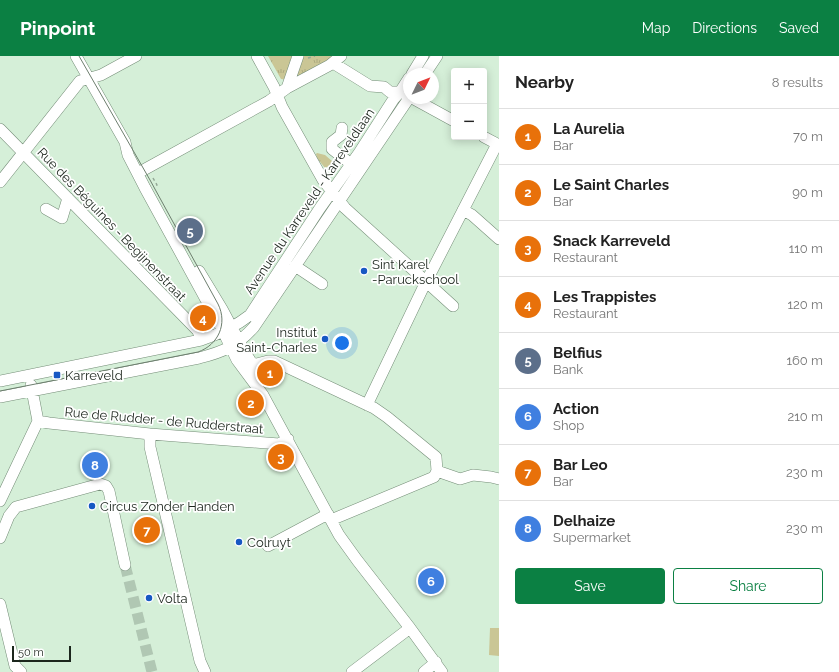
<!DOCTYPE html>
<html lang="en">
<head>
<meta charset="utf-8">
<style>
  :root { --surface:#fff; --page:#f6f6f6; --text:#222; --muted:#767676; --line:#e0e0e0; --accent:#0b8043 }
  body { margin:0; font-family:Raleway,sans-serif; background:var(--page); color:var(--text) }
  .controls { position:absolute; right:12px; top:12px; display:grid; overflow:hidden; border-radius:4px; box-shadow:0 2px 10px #0003 }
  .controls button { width:36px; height:36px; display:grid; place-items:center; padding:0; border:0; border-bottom:1px solid var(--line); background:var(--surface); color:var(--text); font:20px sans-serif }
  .compass { position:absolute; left:403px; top:12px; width:36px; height:36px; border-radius:50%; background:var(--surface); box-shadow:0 2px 10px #0003; rotate:47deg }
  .scale { position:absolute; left:12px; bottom:10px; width:59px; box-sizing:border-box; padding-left:4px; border:2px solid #1c261d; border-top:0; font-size:11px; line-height:14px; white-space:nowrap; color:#1c261d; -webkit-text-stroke:3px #fff; paint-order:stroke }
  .you { position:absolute; left:342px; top:287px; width:14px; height:14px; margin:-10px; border:3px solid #fff; border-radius:50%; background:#1a73e8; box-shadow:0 0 0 6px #1a73e833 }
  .badge { display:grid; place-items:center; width:26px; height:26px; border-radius:50%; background:var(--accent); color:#fff; font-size:13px; font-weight:700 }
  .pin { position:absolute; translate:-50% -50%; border:2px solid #fff; box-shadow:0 1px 4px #0006 }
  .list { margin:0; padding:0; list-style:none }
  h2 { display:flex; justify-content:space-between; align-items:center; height:52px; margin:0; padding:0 16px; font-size:17px }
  h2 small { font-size:13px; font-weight:400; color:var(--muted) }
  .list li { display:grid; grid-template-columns:26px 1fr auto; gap:12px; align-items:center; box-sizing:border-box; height:56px; padding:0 16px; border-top:1px solid var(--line) }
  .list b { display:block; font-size:15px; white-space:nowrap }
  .list p { margin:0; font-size:13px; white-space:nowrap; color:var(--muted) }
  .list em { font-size:13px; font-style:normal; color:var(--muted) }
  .actions { display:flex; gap:8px; padding:12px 16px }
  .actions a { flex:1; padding:9px 0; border:1px solid var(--accent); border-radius:4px; text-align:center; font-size:14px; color:var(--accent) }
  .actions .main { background:var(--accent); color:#fff }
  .map { position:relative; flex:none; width:499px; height:616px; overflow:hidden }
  header { display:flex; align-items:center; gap:24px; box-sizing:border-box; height:56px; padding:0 20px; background:var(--accent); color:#fff }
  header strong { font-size:19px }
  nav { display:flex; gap:22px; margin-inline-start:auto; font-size:14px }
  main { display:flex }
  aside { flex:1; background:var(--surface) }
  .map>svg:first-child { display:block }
  .grass { fill:#cac695 }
  .park { fill:url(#park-tufts) }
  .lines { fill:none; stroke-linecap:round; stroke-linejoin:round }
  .minor-tunnel { stroke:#b0c7b3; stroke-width:11; stroke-dasharray:11 5.5; stroke-linecap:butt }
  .minor-casing { stroke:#748d77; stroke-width:12 }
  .path { stroke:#94a896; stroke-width:1.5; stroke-dasharray:3 3; stroke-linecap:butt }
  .minor { stroke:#fff; stroke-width:11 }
  .tram { stroke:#6d7e6e; stroke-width:1 }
  .poi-dot { fill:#1758c3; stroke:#fff; stroke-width:1.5 }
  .labels { text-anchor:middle; stroke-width:3.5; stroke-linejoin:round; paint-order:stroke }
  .street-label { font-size:13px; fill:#1c261d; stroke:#fff }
  .poi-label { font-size:13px; fill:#1c261d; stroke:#fff; text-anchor:start }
</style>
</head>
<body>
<header>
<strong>Pinpoint</strong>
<nav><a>Map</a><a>Directions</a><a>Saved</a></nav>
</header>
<main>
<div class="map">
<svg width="499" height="616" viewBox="0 0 499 616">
  <defs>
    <pattern id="park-tufts" width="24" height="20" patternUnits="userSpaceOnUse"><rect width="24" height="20" fill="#cac695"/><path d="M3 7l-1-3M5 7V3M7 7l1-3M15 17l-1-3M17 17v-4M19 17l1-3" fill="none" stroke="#adaa80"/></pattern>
  </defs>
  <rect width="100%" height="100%" fill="#d5efd8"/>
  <path class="grass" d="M490 572H499V600L489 599Z"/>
  <path class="park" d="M268 0H336L296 25 281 23Z
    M317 97 325 99 332 105 331 109 325 112 317 102 316 98Z"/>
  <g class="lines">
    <path class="minor-tunnel" d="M125 509 152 616"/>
    <g class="minor-casing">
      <path id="minor" d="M76 0 125 86 128 99 145 132 221 271 237 304 263 339 339 479 357 504 410 572 442 616
        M257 0 274 31 282 51 323 124 345 152 453 250
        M333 7 370 30 384 31 390 36H400L403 37
        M412 18 423 0
        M425 18 437 0
        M287 32 298 0
        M412 42 454 65
        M342 72 341 79 332 86V93L351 108
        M0 73 198 275 201 284
        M484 81 499 89
        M138 117 269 45 287 32 330 9 341 0
        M0 126 80 25 101 19 136 0
        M46 153 62 162 68 142
        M463 154 472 159 499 183
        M295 210 322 228
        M199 215 222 253 246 298 253 309 259 327
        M253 309 268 305H274L374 352 387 361 436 401 437 415
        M0 325 201 284C219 278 235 271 250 259L320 152 359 97 393 44 400 36 409 22
        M0 341 199 302C223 296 237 290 254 271L409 42
        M367 349 422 234 497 88
        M38 365 49 367 150 378 279 388 288 383
        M150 378V391L200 605 205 616
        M437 415 460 423 473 419 491 421 499 423
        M0 445 38 365 31 329
        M331 464 434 421 437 415
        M0 482 9 460 16 451 100 428 106 430 109 435 125 509
        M268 490 328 458
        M0 548 15 610 21 616
        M352 616 410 572
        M424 616 436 606"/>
    </g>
    <path class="path" d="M308 2 315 0
      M153 122 157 129 155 130"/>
    <use href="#minor" class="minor"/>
    <path class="tram" d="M0 335 198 296C218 289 228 268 218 248L150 124 79 0"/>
  </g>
  <g class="poi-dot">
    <circle cx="364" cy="215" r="4"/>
    <circle cx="325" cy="283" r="4"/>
    <rect x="53" y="315" width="8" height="8" rx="2"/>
    <circle cx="92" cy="450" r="4"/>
    <circle cx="239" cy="486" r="4"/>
    <circle cx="149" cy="542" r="4"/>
  </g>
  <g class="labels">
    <g class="street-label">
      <text transform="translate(309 145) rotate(-56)" y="5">Avenue du Karreveld - Karreveldlaan</text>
      <text transform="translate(112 168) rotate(46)" y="5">Rue des Béguines - Begijnenstraat</text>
      <text transform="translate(164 364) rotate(5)" y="5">Rue de Rudder - de Rudderstraat</text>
    </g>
    <g class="poi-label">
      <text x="372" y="213">Sint Karel<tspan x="372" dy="15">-Paruckschool</tspan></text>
      <text x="317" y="281" text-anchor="end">Institut<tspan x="317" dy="15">Saint-Charles</tspan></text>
      <text x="65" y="324">Karreveld</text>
      <text x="100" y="455">Circus Zonder Handen</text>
      <text x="247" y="491">Colruyt</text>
      <text x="157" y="547">Volta</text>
    </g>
  </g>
</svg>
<div class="controls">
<button>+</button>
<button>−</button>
</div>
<svg class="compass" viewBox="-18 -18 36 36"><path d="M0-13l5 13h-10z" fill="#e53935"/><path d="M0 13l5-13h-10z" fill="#767676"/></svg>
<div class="scale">50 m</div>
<div class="you"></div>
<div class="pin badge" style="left:270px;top:317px;background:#e8710a">1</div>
<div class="pin badge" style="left:251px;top:347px;background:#e8710a">2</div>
<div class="pin badge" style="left:281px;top:401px;background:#e8710a">3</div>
<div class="pin badge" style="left:203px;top:262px;background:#e8710a">4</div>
<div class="pin badge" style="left:190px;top:175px;background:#5c6f8a">5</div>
<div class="pin badge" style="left:431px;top:525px;background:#3f7fe0">6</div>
<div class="pin badge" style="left:147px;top:474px;background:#e8710a">7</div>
<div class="pin badge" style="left:95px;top:409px;background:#3f7fe0">8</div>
</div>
<aside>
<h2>Nearby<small>8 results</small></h2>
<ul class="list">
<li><span class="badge" style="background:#e8710a">1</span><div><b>La Aurelia</b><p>Bar</p></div><em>70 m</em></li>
<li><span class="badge" style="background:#e8710a">2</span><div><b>Le Saint Charles</b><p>Bar</p></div><em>90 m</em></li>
<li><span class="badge" style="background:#e8710a">3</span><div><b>Snack Karreveld</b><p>Restaurant</p></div><em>110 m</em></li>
<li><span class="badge" style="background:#e8710a">4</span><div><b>Les Trappistes</b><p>Restaurant</p></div><em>120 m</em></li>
<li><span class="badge" style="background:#5c6f8a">5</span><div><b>Belfius</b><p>Bank</p></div><em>160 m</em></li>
<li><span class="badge" style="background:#3f7fe0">6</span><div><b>Action</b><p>Shop</p></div><em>210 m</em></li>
<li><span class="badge" style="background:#e8710a">7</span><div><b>Bar Leo</b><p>Bar</p></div><em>230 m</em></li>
<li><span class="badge" style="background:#3f7fe0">8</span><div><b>Delhaize</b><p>Supermarket</p></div><em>230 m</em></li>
</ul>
<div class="actions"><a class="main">Save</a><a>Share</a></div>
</aside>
</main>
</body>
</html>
